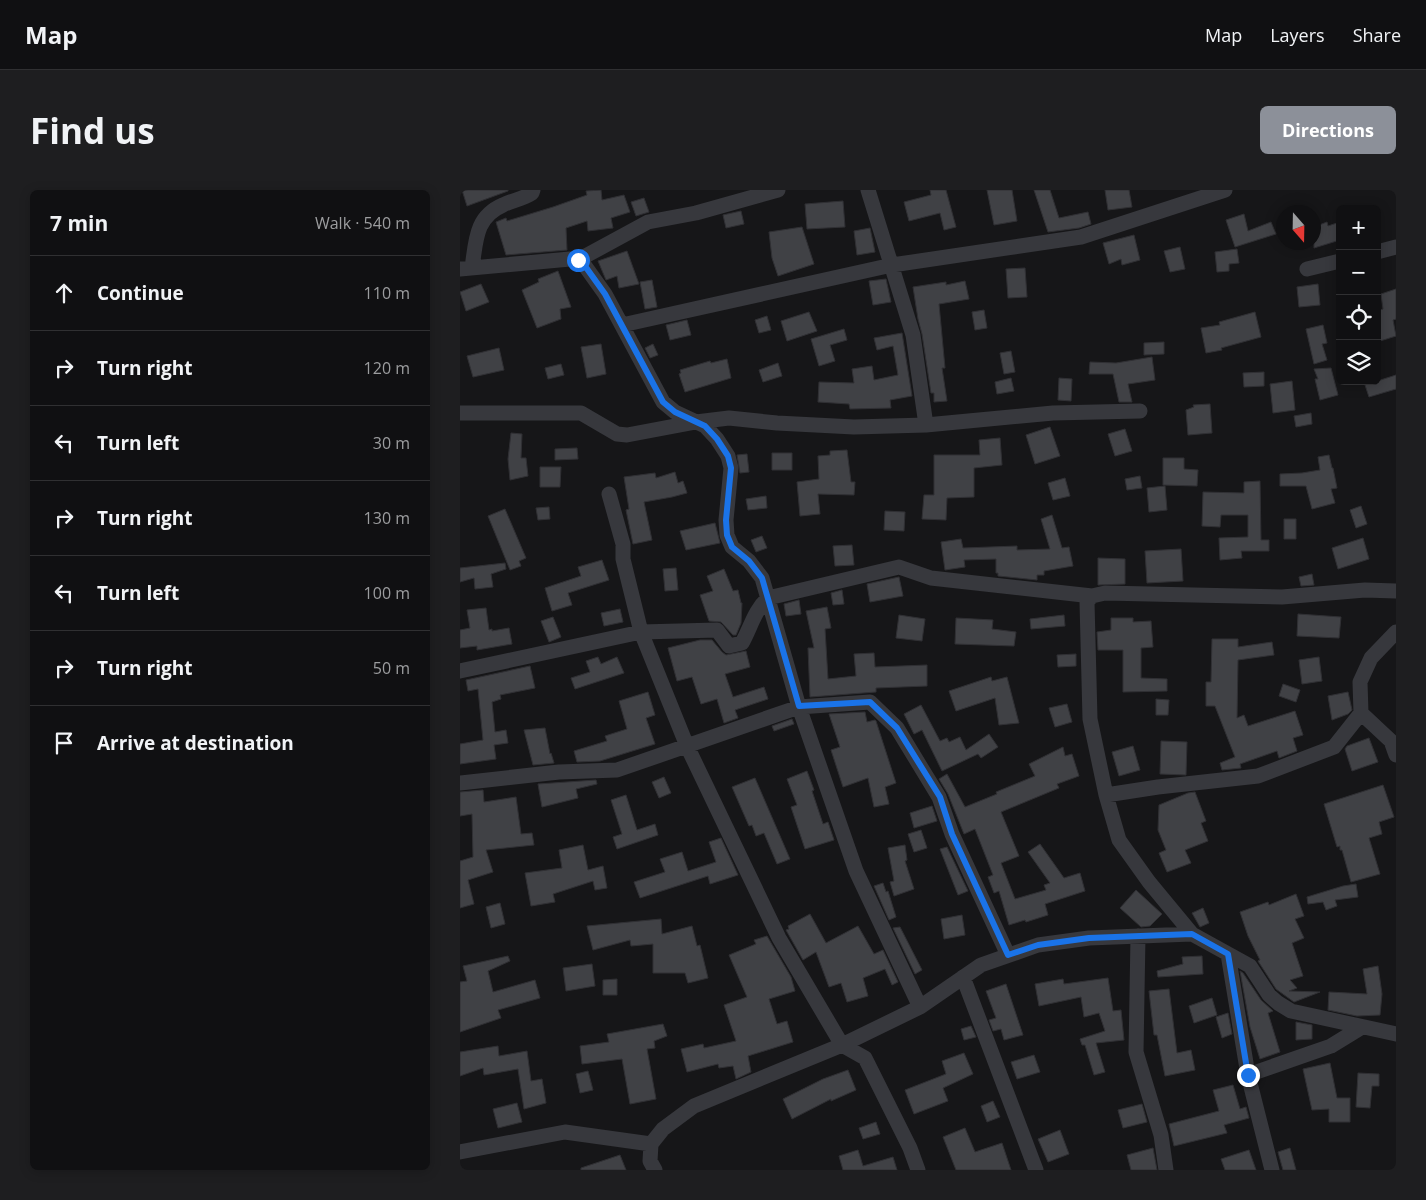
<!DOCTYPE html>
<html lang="en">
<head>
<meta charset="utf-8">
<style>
  :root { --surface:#101012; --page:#1e1e20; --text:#f1f3f6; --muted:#9c9d9f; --line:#303032; --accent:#8c9099 }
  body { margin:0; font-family:"Open Sans",sans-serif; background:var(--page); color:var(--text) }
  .controls { position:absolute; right:15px; top:15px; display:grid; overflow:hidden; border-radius:8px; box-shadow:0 2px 12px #0003 }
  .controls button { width:45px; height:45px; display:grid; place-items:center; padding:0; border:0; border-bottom:1px solid var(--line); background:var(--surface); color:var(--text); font:25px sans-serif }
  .compass { position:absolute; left:816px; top:15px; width:45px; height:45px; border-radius:50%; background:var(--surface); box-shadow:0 2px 12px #0003; rotate:160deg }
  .stop { position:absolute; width:15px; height:15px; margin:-11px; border:4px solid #1a73e8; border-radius:50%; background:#fff }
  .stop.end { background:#1a73e8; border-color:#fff; box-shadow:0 1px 5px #0008 }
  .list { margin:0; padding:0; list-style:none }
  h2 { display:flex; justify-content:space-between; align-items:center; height:65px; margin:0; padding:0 20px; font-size:21px }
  h2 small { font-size:16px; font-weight:400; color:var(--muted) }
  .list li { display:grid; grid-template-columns:32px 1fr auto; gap:15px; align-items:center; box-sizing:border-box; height:75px; padding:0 20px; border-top:1px solid var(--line) }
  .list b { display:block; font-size:19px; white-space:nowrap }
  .list em { font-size:16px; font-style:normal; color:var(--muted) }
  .icon { flex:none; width:28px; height:28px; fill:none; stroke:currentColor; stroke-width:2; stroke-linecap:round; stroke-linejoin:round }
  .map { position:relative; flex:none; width:936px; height:980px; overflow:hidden; border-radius:8px }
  header { display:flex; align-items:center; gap:30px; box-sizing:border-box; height:70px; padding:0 25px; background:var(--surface); border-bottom:1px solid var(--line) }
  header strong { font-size:24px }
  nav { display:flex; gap:28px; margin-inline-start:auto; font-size:18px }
  .intro { display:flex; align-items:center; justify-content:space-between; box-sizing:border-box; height:120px; padding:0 30px }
  h1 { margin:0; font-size:35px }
  .button { padding:12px 22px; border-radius:8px; background:var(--accent); color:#fff; font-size:18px; font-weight:700 }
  main { display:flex; gap:30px; padding:0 30px }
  aside { flex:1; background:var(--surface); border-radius:8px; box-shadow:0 2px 12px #0003 }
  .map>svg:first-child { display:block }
  .building { fill:#404145; stroke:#303034 }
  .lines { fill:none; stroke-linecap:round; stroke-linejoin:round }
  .street { stroke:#37383d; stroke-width:15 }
  .route { stroke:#1a73e8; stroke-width:6 }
</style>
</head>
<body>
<header>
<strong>Map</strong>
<nav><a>Map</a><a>Layers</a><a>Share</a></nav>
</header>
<div class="intro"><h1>Find us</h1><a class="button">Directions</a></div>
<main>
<aside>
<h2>7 min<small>Walk · 540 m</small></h2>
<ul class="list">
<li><svg class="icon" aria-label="ahead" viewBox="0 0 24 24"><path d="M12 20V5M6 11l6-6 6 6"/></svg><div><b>Continue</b></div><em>110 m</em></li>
<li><svg class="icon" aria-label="right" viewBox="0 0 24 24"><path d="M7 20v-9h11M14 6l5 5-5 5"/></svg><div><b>Turn right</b></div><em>120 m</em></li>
<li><svg class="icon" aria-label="left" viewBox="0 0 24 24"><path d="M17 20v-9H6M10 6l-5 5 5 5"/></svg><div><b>Turn left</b></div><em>30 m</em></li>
<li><svg class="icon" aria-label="right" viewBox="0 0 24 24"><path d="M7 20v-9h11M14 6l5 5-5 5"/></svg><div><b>Turn right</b></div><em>130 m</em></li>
<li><svg class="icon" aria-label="left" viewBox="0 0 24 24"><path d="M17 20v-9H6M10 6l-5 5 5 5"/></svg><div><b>Turn left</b></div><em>100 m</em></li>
<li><svg class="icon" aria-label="right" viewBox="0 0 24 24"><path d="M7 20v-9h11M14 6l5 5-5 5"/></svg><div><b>Turn right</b></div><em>50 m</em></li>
<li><svg class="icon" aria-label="arrive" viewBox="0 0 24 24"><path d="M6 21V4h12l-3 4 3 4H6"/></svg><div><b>Arrive at destination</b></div></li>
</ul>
</aside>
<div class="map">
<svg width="936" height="980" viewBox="0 0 936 980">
  <rect width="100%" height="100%" fill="#161618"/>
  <path class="building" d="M2 0H48V1L7 16Z
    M141 0 142 10 164 5 170 22 151 28 153 38 128 41 127 31 106 38 107 60 46 65 36 32 46 28 47 31 93 17 127 5 126 1Z
    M470 0H486L496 37 484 40 480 23 449 31 444 12 471 5Z
    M527 0H552L557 31 534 35Z
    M574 0H590L599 28 628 22 631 34 619 38 588 42Z
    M645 0H669L672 17 648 20Z
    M184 8 189 22 176 26 171 12Z
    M383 11 385 37 347 39 345 14Z
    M281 21 284 34 266 38 263 25Z
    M784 24 788 41 811 32 816 44 775 57 766 30Z
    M867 32 868 36 880 32V50L854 58V37Z
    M342 37 354 74 318 86 312 68 309 42Z
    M410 38 415 62 397 65 394 41Z
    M674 45 680 70 662 75 661 69 649 74 643 53Z
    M720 57 725 79 710 82 704 61Z
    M777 59 779 73 769 74V81L757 82 755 62Z
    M167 61 179 94 159 98 157 86 146 90 138 71Z
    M565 78 567 107 548 108 546 79Z
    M98 81 111 117 100 119 101 129 77 138 62 100 79 92 78 89Z
    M426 89 431 112 413 115 409 91Z
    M192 90 197 117 185 119 180 92Z
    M505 91 509 109 479 114 485 178H482L487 211 474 212V203H471L462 144 458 129 453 97 486 92V95Z
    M21 94 29 112 6 121 0 102Z
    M858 94 860 115 839 117 837 97Z
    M936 99V129L933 130 936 146 917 152V121L923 119 921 104Z
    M524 120 527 138 515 140 512 122Z
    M349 122 357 141 327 151 321 131Z
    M795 122 801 147 761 158 762 160 746 163 741 138 760 135 759 132Z
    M307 126 311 140 299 143 295 130Z
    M227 130 231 145 210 150 206 135Z
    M863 135 867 153 862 154 867 170 854 174 846 139Z
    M384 139 387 150 370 155 375 171 359 176 351 149Z
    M442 143 452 206 430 210 431 218 390 219 389 214 358 212 359 192 394 193 392 179 412 176 414 190 438 185 433 156 417 160 414 148Z
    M704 152V164L684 165V153Z
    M141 154 146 184 127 188 121 157Z
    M193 154 198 165 190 168 185 158Z
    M39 158 44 180 13 187 7 166Z
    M551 161 555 182 544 184 540 163Z
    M692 167 695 190 668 194 672 212H659L653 184H629L630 172 656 173Z
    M267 169 271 188 225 202 219 184 221 183 220 180 250 171 251 173Z
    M318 173 322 186 303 192 299 180Z
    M101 174 104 185 88 189 85 178Z
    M871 178 878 205 860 210 855 189H858L854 179Z
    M804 182V196L784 197 783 183Z
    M936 185V199L909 207 905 195Z
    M551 188 554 201 537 204 535 192Z
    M599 188 612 189 611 211 598 210Z
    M832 191 835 220 813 223 810 194Z
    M750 214 752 243 728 245 726 220 734 217 733 215Z
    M851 223 852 234 836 237 834 226Z
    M590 237 600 266 575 274 566 245Z
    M665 239 672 261 655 266 648 244Z
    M51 243 62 244 61 268H66L68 286 50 290 48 269Z
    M540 248 542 275 514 278V307L487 308 486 330 462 329 464 305H474V265H520L519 250Z
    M117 258 118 269 95 270V259Z
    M387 260 391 292H395L394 305 358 304 360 324 340 326 337 292 359 289 358 266 370 265V261Z
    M312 263H332V280H312Z
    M287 264 289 282 280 283 277 265Z
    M869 265 872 278H873L877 298 871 299 875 313 852 319 846 296H820V284L842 283 860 280 858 267Z
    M703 268H724V279L738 280 737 296 703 295Z
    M80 277H101L100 297H80Z
    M215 282 218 293 223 291 227 303 212 307 184 312 192 350 173 354 166 320 169 319 164 287 195 283 196 288Z
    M680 286 682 298 667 300 665 289Z
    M605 288 610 306 593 310 588 293Z
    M800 291 801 350H809V361H781L782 368 760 370 759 348 788 347V325H761L760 337 742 336 743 302 784 303V292Z
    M705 296 707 320 689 322 687 298Z
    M306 306 307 318 288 320 286 309Z
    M901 316 907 334 896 338 890 320Z
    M89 317 90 329 78 330 76 318Z
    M45 319 66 368 59 371 61 376 50 380 28 326Z
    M425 321 445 322 444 341 424 340Z
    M592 325 602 358 609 357 613 376 584 381V385H577V390L538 386V383H536V369L504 370 505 377 485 380 481 352 501 349 503 358 557 356V360L590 359 581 329Z
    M824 329H836V349H824Z
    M255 333 260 353 226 360 220 341Z
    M302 346 307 358 296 362 291 350Z
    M903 348 909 369 878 379 872 358Z
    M392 355 394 375 375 376 373 356Z
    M721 359 723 391 687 393 685 361Z
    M638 368 665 369V394L638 395Z
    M142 370 149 390 108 403 112 415 92 421 85 398 121 386 118 377Z
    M45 373 46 379 31 384 33 397 15 399 14 388 0 392V378Z
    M216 378 218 400 205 401 203 379Z
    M264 379 273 401 278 400 281 413H282L281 433 276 445H273L261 432 249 431 240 405 253 401 247 386Z
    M852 384 854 395 841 396 839 387Z
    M439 387 443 406 410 412 407 394Z
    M382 400 384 414 373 415 371 403Z
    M339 410 341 424 326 426 324 414Z
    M367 417 371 438 365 439 368 489 396 486 394 464 414 463 415 477 467 475V496L416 498V502L350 507 348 458H354L346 421Z
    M26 418 29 440 32 439V441L49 438 52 454 17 460V456L0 458V440L10 438 7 420Z
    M160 419 163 432 144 436 141 423Z
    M838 424 881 427 879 448 837 446Z
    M439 425 465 429 462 451 436 448Z
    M604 425 605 436 571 439 570 429Z
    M93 427 101 447 89 452 81 431Z
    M496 428 533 430 532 439 556 442 554 456 495 454Z
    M651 428H673V432L691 431 693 457 681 458V488L707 489V501L663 502V460H638L637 442 651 440Z
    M752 449H778V457L812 452 814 465 778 470 777 528 784 525 788 536 835 521 843 545 833 548 837 561 819 568 817 561 780 574 781 578 762 580 760 573 775 567 755 516H746V492H751Z
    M240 450H252L262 462 266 465 286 461 290 477 265 484 273 507 304 497 308 509 275 520 278 528 264 533 257 509 241 514 232 487 217 491 208 458Z
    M616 464V476L598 477 597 465Z
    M138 467 141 474 157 467 164 483 115 499 111 488 130 482 126 471Z
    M859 467 862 491 842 494 839 470Z
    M70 476 75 498 40 505 41 509 32 512 35 542 46 540 48 553 34 555 36 569 0 574V554L23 550 18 499 8 501 6 490Z
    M531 487 532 491 547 487 559 533 539 535 535 508 496 521 489 501Z
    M823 494 840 500 836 512 819 506Z
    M188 502 195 525 186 528 195 554 140 571 117 572 114 561 147 551 145 546 167 539 159 511Z
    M888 502 892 520 888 524 872 530 868 506Z
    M696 509 709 510 708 525H696Z
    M607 514 612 532 595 537 589 518Z
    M461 515 480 551 487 548 489 552 500 547 506 560 529 544 538 557 521 568 518 564 482 581 462 540 454 544 444 524Z
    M405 522 407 532 415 530 416 531 436 593 425 597 429 614 414 617 408 588 383 597 371 560 380 557 369 524Z
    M332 529 334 534 314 541 312 536Z
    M85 538 90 564 91 563 94 573 73 575 64 540Z
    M909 548 918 572 892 581 885 559 887 556Z
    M701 551 727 552 726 585 700 584Z
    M673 556 680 580 659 586 652 562Z
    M603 557 605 566 612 564 619 586 597 594 599 598 541 622 559 666 541 673 555 709 586 700 584 695 590 693 568 662 580 654 604 688 620 683 625 701 585 714 588 725 566 732 565 730 549 735 539 701 534 703 528 687 533 685 515 639 504 644 488 604 479 589 487 584 505 617 537 604 536 602 575 586 569 574Z
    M347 581 354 600 352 601 363 634 368 632 374 650 345 659 331 617 337 615 327 589Z
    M204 587 211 603 199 608 192 592Z
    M295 588 330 669 317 674 304 643 296 646 292 635 289 636 272 597Z
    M136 590 137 594 116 599 118 608 82 617 78 594Z
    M923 595 934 627 919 632 922 644 909 648 920 684 891 692 882 660H880V656L877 657 864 614Z
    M23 600 24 612 56 607 61 644 72 643 74 655 26 660 33 682 8 690 14 714 0 718V671L13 667 12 624 0 626V602Z
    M735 602 746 631 741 633 748 651 725 660 731 673 707 682 699 663 706 660 698 640 699 615 728 603Z
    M166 605 177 640 195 634 198 645 157 659 153 647 162 644 151 610Z
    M472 616 477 631 454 638 450 623Z
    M461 640 467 658 454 662 448 644Z
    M261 648 278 685 250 694 248 686 180 708 174 692 205 682 200 669 222 662 228 681 256 672 249 652Z
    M123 655 128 680 143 676 147 698 135 700 133 691 93 704 95 712 71 716 65 683 102 678 99 660Z
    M445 655 447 670 445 671 454 699 434 706 430 692 434 691 428 658Z
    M487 657 508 701 498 705 480 659Z
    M423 693 426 702 428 701 436 727 429 730 414 696Z
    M896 694 898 707 875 710 877 716 866 720 863 712 848 714 847 707 883 696Z
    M676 700 702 724 690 736 681 737 660 718Z
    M836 704 844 726 835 729 844 748 832 753 843 786 830 790 837 798 829 801 860 802 834 812 816 799 798 771 800 770 788 746 780 722 808 712 809 715Z
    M40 713 45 734 31 738 26 717Z
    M743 718 749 733 740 737 732 723Z
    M350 724 366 753 398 736 414 764 423 760 438 792 432 795 425 779 403 788 408 806 387 812 381 793 369 797 356 762 343 770 326 740 329 739 328 736Z
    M502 725 505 745 484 749 481 729Z
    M201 729 202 744 232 736 237 756 240 755 248 788 228 793 225 783H193V754L171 756 170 750 133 760 127 736Z
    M440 737 462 780 455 784 433 738Z
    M307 746 331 787 335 801 309 809 317 834 327 831 333 852 288 866 291 882 276 889 273 876 259 878 258 874 227 882 221 859 243 854 244 858 276 851 264 815 287 807 269 765 296 754 294 750Z
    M48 766 50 771 28 781 33 802 75 790 80 808 38 820 41 828 0 842V792L7 791 3 776Z
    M742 766 743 784 698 787 697 781 723 774 722 767Z
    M132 774 135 796 106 801 103 778Z
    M918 776 922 804 920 825 897 826 868 820 869 802 907 804 903 779Z
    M780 781 783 783 801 810 813 821 808 823 820 862 800 869 790 837Z
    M648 788 653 821 661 820 664 850 636 853 645 882 634 885 625 855H622L620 849 645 841 639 823 624 827 621 807 579 816 575 794 603 789 604 794Z
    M157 789V805H143V790Z
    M546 794 563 845 544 850 541 839 533 841 529 830 536 828 526 801Z
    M709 799 717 863 731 860 735 880 705 886 697 845H694L689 801Z
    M752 808 757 825 734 833 729 816Z
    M768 823 772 844 762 848 756 827Z
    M836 832 852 835V849L836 850Z
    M203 834 207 846 194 851 195 858 187 859 196 909 170 914 162 869 122 874 120 856 149 852 147 844Z
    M511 836 516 847 504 850 501 839Z
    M38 856 39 866 67 861 71 891 82 889 86 913 64 919 58 879 24 885 23 878 0 886V862Z
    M504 863 513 884 483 898 488 911 454 924 445 900 486 884 482 871Z
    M574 865 580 882 557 889 551 872Z
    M870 873 877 908H890V932H869V919L852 920 843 879Z
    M388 880 396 900 371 911V909L332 929 323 909 363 889Z
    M128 881 133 900 120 903 116 884Z
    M898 883 919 884V896H912L910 918 896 917Z
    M773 895 780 919 786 917 789 928 764 935 767 943 714 956 709 934 759 921 753 900Z
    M533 911 540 927 527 932 521 916Z
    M57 913 62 932 38 938 33 919Z
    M682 914 687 932 663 938 658 920Z
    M416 932 420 944 403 949 399 938Z
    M505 938 515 962 542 953 551 980H496L483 947Z
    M600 940 609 964 588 972 578 949Z
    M693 958 697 980H671L667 965Z
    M830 958 836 980H823L818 962Z
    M398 960 403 976 433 967 437 980H383L379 966Z
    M789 960 796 980H765L761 969Z
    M160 965 166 980H121V978Z"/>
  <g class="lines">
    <path class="street" d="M408 0 453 145 466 235
      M917 62 936 57
      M118 70 188 32 236 23 318 0
      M12 78C16 51 15 27 43 15 53 10 63 9 72 3L73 0
      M0 79 110 69 118 70 125 76 145 104 203 212 215 222 245 236 257 249 268 266 271 278 266 330 267 345 272 357 289 371 302 388 339 517 396 681 460 817
      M847 79 880 71
      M162 135 432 75 621 47 765 0
      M0 223H121L157 244 167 245 236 232 269 228 317 233 394 237 466 235 593 223 680 221
      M149 304 163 354V369L181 442 227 556 319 748 382 855 405 868 450 958 458 980
      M632 406 627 412 630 529 646 605 659 650 689 692 732 744 790 776 809 805 818 813 831 821 936 844
      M0 481 181 442 257 440 269 456 282 453C291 437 294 421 308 408L439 377 471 388 632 406 645 403 822 407 905 400 936 401
      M901 523 931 551 936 565
      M0 593 99 582 157 580 339 517 410 512 437 538 479 607 492 644 548 765
      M646 605 698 597 798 586 874 557 901 523 900 492 911 468 936 442
      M678 746 676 862 701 945 706 980
      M768 764 788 885 812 980
      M503 787 576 980
      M788 885 871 856 902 837
      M0 962 105 942 191 954
      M195 980 190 971 191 954 203 939 234 916 382 855 460 817 521 775 578 755 629 748 732 744"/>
  </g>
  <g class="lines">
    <path class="route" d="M118 70 125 76 145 104 203 212 215 222 245 236 257 249 268 266 271 278 266 330 267 345 272 357 289 371 302 388 339 516 410 512 437 538 480 607 492 644 548 765 578 755 629 748 732 744 768 764 788 885"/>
  </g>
</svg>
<div class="controls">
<button>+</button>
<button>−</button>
<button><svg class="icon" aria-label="locate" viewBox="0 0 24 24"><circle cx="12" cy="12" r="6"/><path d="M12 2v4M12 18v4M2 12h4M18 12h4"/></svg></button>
<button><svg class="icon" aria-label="layers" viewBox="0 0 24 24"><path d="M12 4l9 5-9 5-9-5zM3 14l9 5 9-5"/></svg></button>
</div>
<svg class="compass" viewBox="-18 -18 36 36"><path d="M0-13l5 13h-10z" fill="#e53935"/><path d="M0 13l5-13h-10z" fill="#9c9d9f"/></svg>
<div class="stop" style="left:118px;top:70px"></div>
<div class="stop end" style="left:788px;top:885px"></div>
</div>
</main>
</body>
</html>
